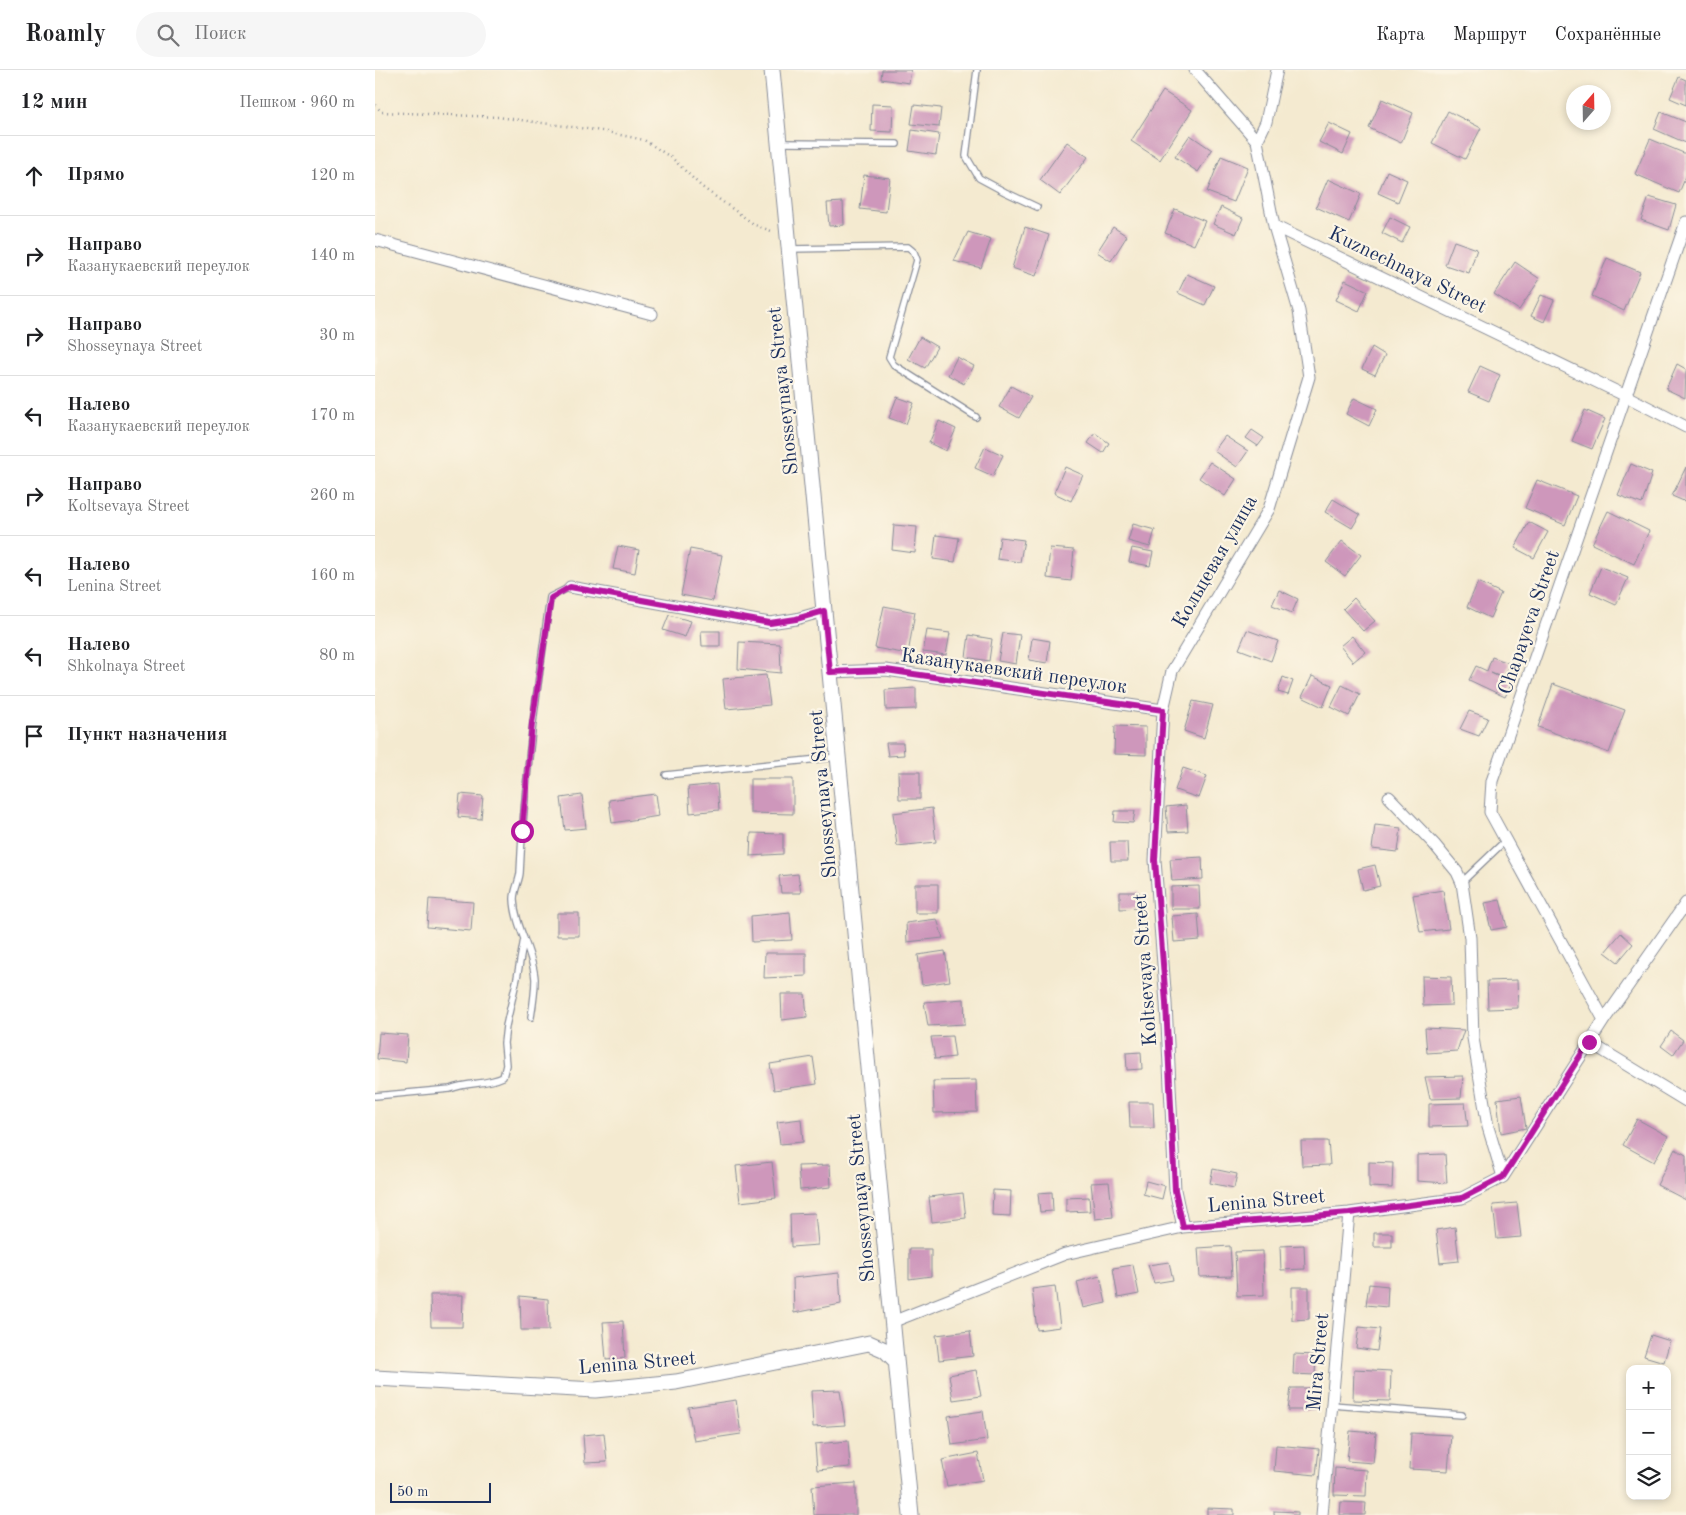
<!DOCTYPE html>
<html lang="ru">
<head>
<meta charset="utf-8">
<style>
  :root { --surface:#fff; --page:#f6f6f6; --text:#202124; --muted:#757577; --line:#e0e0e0 }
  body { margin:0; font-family:"Old Standard TT",serif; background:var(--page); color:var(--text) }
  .controls { position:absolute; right:15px; bottom:15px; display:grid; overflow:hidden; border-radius:10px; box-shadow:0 2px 8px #0003 }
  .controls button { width:45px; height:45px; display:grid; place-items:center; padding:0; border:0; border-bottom:1px solid var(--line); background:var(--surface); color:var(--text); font:25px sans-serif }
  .compass { position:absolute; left:1191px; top:15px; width:45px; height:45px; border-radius:50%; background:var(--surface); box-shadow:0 2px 8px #0003; rotate:20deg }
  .scale { position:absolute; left:15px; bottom:12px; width:101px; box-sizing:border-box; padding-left:5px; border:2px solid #1b2f5e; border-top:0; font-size:14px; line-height:18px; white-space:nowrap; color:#1b2f5e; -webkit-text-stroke:4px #fcf5e5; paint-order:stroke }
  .stop { position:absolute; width:15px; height:15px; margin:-11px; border:4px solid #b5179e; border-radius:50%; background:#fff }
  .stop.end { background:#b5179e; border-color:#fff; box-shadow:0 1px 5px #0008 }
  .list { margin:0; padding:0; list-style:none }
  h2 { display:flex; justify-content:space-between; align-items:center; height:65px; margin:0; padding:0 20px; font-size:21px }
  h2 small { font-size:16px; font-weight:400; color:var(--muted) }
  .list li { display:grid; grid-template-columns:32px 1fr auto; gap:15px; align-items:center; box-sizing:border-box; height:80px; padding:0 20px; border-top:1px solid var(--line) }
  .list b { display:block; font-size:19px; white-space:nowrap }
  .list p { margin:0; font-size:16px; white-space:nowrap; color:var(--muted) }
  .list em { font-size:16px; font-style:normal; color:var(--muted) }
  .icon { flex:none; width:28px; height:28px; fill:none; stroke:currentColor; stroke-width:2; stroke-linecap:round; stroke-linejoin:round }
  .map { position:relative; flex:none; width:1311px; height:1445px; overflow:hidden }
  header { display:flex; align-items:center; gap:30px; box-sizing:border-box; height:70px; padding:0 25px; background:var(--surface); border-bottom:1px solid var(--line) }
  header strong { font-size:24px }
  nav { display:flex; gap:28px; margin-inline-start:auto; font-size:18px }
  .search { width:350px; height:45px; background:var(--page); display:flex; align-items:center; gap:12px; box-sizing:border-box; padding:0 18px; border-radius:28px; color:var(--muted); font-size:19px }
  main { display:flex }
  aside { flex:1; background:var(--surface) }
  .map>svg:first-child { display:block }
  .building { fill:#ce97bb }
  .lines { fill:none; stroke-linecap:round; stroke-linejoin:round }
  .lane-casing { stroke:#888c97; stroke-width:8 }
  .street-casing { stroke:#888c97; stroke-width:13 }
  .secondary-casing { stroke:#888c97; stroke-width:17 }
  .path { stroke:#888c97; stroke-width:2.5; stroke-dasharray:1 4; stroke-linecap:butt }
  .lane { stroke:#fff; stroke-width:5.5 }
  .street { stroke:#fff; stroke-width:11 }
  .secondary { stroke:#fff; stroke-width:15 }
  .route { stroke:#b5179e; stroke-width:6 }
  .labels { text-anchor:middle; stroke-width:4.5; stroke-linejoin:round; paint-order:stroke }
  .street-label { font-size:20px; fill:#1b2f5e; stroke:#fcf5e5 }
</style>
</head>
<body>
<header>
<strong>Roamly</strong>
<div class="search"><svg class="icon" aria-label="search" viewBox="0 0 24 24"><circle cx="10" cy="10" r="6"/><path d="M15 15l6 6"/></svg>Поиск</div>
<nav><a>Карта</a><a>Маршрут</a><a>Сохранённые</a></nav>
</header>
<main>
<aside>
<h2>12 мин<small>Пешком · 960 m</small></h2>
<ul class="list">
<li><svg class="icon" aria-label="ahead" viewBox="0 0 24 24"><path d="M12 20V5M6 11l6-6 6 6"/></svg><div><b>Прямо</b></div><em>120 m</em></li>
<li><svg class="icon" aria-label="right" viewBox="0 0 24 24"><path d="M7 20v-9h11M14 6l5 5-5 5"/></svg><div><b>Направо</b><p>Казанукаевский переулок</p></div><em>140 m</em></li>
<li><svg class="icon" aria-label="right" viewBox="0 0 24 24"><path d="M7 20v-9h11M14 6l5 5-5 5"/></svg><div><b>Направо</b><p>Shosseynaya Street</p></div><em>30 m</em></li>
<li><svg class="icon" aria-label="left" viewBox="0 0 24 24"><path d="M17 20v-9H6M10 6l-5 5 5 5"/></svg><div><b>Налево</b><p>Казанукаевский переулок</p></div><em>170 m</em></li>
<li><svg class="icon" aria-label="right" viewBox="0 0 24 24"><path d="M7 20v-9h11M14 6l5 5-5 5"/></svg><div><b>Направо</b><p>Koltsevaya Street</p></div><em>260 m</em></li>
<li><svg class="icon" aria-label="left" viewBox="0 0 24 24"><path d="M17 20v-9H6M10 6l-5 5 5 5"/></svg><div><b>Налево</b><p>Lenina Street</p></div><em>160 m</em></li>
<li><svg class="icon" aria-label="left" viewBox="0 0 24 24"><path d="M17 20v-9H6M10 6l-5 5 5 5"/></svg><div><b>Налево</b><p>Shkolnaya Street</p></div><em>80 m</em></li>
<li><svg class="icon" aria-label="arrive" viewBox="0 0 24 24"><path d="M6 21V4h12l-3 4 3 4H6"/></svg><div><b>Пункт назначения</b></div></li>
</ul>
</aside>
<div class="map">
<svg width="1311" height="1445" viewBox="0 0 1311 1445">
  <rect width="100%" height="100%" fill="#fcf5e5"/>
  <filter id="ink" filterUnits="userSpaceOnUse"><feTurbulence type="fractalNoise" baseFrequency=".02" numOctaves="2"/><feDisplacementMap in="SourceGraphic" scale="10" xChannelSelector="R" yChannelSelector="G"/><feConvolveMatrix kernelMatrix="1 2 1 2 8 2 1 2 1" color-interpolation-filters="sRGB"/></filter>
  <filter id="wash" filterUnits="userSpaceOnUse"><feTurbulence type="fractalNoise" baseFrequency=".0096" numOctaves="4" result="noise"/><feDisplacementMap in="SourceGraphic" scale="20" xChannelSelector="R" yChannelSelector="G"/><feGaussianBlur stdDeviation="1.12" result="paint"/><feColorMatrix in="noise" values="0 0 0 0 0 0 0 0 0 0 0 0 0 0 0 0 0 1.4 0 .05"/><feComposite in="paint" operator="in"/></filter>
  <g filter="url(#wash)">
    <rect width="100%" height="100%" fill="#f4ead0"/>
    <g id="blocks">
      <path class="building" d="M507 0H536L534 13 506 9Z
        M1304 7 1311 10V35L1295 28Z
        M788 21 817 40 785 90 756 71Z
        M1007 29 1038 43 1026 73 994 58Z
        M497 34 518 35 517 62 496 61Z
        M539 35 566 38 564 57 536 54Z
        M1073 41 1106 58 1090 89 1057 73Z
        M1286 42 1311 52V73L1279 59Z
        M954 53 977 64 968 84 944 72Z
        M537 60 564 64 561 85 534 81Z
        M815 65 837 80 823 102 800 87Z
        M1275 69 1311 84V106L1304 123 1260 104Z
        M692 72 713 87 685 125 665 110Z
        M846 86 873 97 859 132 832 122Z
        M1012 101 1032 110 1023 132 1003 123Z
        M489 105 515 108 511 142 485 139Z
        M953 109 986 124 974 152 941 137Z
        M1274 127 1301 135 1294 160 1266 150Z
        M468 132 469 155 454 156 452 133Z
        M846 137 868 148 861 164 838 154Z
        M800 139 830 151 819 175 790 163Z
        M1015 147 1035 157 1027 173 1007 163Z
        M650 157 674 165 661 206 637 198Z
        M738 157 752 166 736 191 722 182Z
        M593 162 616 169 606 198 579 191Z
        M1079 171 1102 179 1094 203 1070 195Z
        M1232 188 1265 202 1249 241 1217 226Z
        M1140 192 1165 209 1144 240 1119 224Z
        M812 204 839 216 830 235 803 223Z
        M970 210 993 221 984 241 961 230Z
        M1166 225 1179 230 1169 252 1156 246Z
        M545 267 562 277 550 298 533 289Z
        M997 277 1010 285 1000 305 987 299Z
        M582 287 599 296 589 314 573 305Z
        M1302 294 1311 299 1310 328 1291 319Z
        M1105 296 1125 305 1114 331 1093 322Z
        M636 316 656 327 644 348 624 337Z
        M522 327 539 333 531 354 514 348Z
        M979 328 1002 339 994 356 971 344Z
        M1210 340 1230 349 1217 379 1197 371Z
        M564 351 581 359 571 381 554 373Z
        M877 360 889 368 883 376 871 368Z
        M720 363 734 373 728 383 713 373Z
        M850 366 873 381 862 397 839 381Z
        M610 377 628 385 618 406 600 398Z
        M835 392 861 409 850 426 824 408Z
        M1256 394 1277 403 1267 434 1243 425Z
        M690 397 708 405 696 431 679 423Z
        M1311 397V432L1297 426Z
        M1162 410 1202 426 1190 455 1150 438Z
        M958 429 985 445 977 458 950 442Z
        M1233 441 1274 461 1259 494 1217 474Z
        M1154 452 1173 462 1159 488 1140 478Z
        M758 454 780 460 775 477 753 471Z
        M519 455 542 457 540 483 517 480Z
        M561 465 584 468 580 492 558 489Z
        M625 467 649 470 645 492 622 489Z
        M967 471 986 485 970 506 951 492Z
        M243 476 264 480 260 503 238 499Z
        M675 478 699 480 696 511 672 508Z
        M757 478 778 482 775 496 754 492Z
        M315 479 347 485 338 531 306 525Z
        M1226 497 1253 508 1241 535 1215 523Z
        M1103 512 1126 523 1115 548 1092 537Z
        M904 520 923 529 917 543 897 535Z
        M979 528 1000 551 988 561 968 539Z
        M509 536 540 542 533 584 500 578Z
        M294 545 316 551 310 567 288 560Z
        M552 560 575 563 571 585 548 582Z
        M872 560 903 571 896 591 864 579Z
        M326 561H345V576H327Z
        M628 563 645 565 641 594 623 591Z
        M594 565 617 569 614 591 591 587Z
        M977 566 990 582 978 592 965 576Z
        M657 568 675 571 672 593 654 590Z
        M364 572 405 574 406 603 363 599Z
        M1117 587 1134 593 1129 608 1116 603 1137 613 1130 627 1094 610 1101 596 1112 601Z
        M391 605 395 635 351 639 348 609Z
        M937 606 957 615 948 637 927 627Z
        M908 607 918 611 913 625 903 622Z
        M1178 614 1250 640 1234 683 1163 657Z
        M967 615 985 624 974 646 956 637Z
        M541 618V639L511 640 510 620Z
        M818 631 838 635 829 668 809 661Z
        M1094 641 1113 648 1104 666 1085 659Z
        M740 656 771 657V685L739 684Z
        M511 673H528L529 685 513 686Z
        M808 698 832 706 824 728 800 720Z
        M523 702H545V729H524Z
        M375 709H418V744L375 743Z
        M342 714 344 740 315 743 313 717Z
        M85 724 108 726 106 749 83 747Z
        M281 724 284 746 237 753 234 730Z
        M207 725 211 758 190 760 186 728Z
        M811 735 813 761 793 762 791 737Z
        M557 738 561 772 522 776 518 743Z
        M740 741H760L758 753 739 752Z
        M1000 755 1026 758 1023 782 997 779Z
        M376 763 408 764V784L375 786Z
        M735 772H752L753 791H736Z
        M827 787 828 809 797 811 795 789Z
        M1000 795 1005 816 988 820 983 799Z
        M423 804 426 823H406L404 806Z
        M540 814H563V843H540Z
        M824 816 825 839H796V817Z
        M1068 820 1074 859 1045 862 1038 825Z
        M745 822H764L766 838 745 839Z
        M54 829 98 832 96 861 52 857Z
        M1125 830 1132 857 1116 860 1110 833Z
        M415 842 417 870 377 872 376 846Z
        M182 843H204V866H182Z
        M823 844 825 870 799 872 797 846Z
        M562 849 568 868 532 872 531 853Z
        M1246 863 1258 874 1243 892 1230 882Z
        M570 881 575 911 547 915 543 885Z
        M390 883H431V906L389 908Z
        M1047 906 1076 907 1077 935 1048 936Z
        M1142 910 1143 938 1113 939 1112 911Z
        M406 924H430L432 947 407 950Z
        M589 929 590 954 553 956 549 932Z
        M1050 958 1089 960 1082 981 1052 983Z
        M1296 961 1308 970 1298 985 1286 976Z
        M4 963 33 965 31 992 2 989Z
        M577 966 580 987 560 989 556 967Z
        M766 982 767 999 752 1000 751 983Z
        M438 987 442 1014 399 1020 395 994Z
        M1088 1006 1086 1028 1055 1029 1050 1007Z
        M601 1010 602 1042 559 1043 558 1011Z
        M1146 1026 1151 1058 1126 1063 1122 1029Z
        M754 1032H778L779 1058H755Z
        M1090 1033 1093 1056 1054 1057V1034Z
        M426 1049 428 1072 405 1074 402 1052Z
        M1262 1049 1293 1066 1279 1092 1248 1075Z
        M926 1071H953L955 1095 927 1096Z
        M1300 1079 1311 1085V1130L1282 1115Z
        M1070 1084 1072 1113 1042 1111V1085Z
        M397 1092 401 1128 365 1132 361 1096Z
        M994 1092 1018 1093 1017 1118 994 1117Z
        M455 1095 456 1117 425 1120 423 1096Z
        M838 1099 862 1104 859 1118 835 1113Z
        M771 1111 790 1116 787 1129 768 1124Z
        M734 1112 738 1147 720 1149 716 1113Z
        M618 1120 636 1121 635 1146 617 1145Z
        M677 1122 678 1141 665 1142 663 1123Z
        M588 1123 591 1148 557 1152 554 1127Z
        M714 1127 715 1141 691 1142V1128Z
        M1142 1133 1146 1167 1122 1169 1118 1135Z
        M440 1143 443 1175 416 1177 415 1144Z
        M1080 1157 1084 1191 1065 1193 1061 1160Z
        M999 1163H1017V1177H999Z
        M929 1175 930 1199 906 1200 905 1176Z
        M855 1176 857 1206 825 1207 823 1178Z
        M534 1179H556V1206L534 1209Z
        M888 1181 889 1225 862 1226 860 1182Z
        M794 1192 798 1210 779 1213 773 1195Z
        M758 1195 764 1224 743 1228 738 1198Z
        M464 1203 466 1234 419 1243 418 1208Z
        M725 1206 731 1233 708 1238 702 1212Z
        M994 1214 1013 1216 1012 1237 991 1235Z
        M680 1216 685 1257 662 1260 657 1219Z
        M917 1217H934V1249L917 1250Z
        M55 1225H88L87 1257H56Z
        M145 1226 173 1229 174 1260H146Z
        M248 1251 250 1288 231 1290 228 1252Z
        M984 1257 1005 1259 1002 1281 981 1278Z
        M595 1261 598 1286 564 1290 561 1265Z
        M1276 1265 1295 1271 1289 1292 1269 1286Z
        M919 1284 941 1285 940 1305 918 1304Z
        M979 1299 1016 1301 1015 1331 978 1330Z
        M601 1300 606 1326 578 1330 574 1305Z
        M916 1318H942L940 1340H913Z
        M465 1320 470 1355 438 1357 436 1321Z
        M361 1330 366 1364 319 1371 313 1337Z
        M608 1341 612 1370 577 1375 573 1346Z
        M975 1361 1001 1363 998 1393 972 1391Z
        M229 1363 232 1392 210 1393 208 1365Z
        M1036 1363 1076 1365 1073 1401 1034 1399Z
        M473 1371 475 1397 442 1400 440 1374Z
        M901 1375 944 1379 941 1405 899 1401Z
        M603 1383 608 1410 572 1416 567 1390Z
        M960 1398 992 1400 991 1426 959 1425Z
        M481 1413V1445H439L437 1416Z
        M966 1432 991 1433 990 1445H965Z
        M832 1438 859 1439V1445H832Z
        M899 1441 923 1442V1445H899Z"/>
    </g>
  </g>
  <g filter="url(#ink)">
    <use href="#blocks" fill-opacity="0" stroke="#888c97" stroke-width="1"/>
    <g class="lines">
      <g class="lane-casing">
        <path id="lane" d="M602 0 591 86 604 108 630 122 662 137
          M406 73 522 74
          M414 179 533 177 539 182 542 190 514 287 519 295 601 347
          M291 705 463 687
          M1087 812 1131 770
          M156 947C158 935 160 922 160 909 158 881 140 857 139 829 139 820 144 812 145 803 149 710 162 619 175 527L195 517
          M0 1026 75 1019C93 1012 111 1015 128 1007L131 995 129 973 131 956 142 908 149 869
          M957 1335 1087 1345"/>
      </g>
      <g class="street-casing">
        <path id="street" d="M820 0 882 71 899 156 1251 326 1311 357
          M882 71 891 52 902 0
          M0 170 277 244
          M195 517 395 553 421 549 449 541
          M455 602 511 600 788 640
          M1014 727 1059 774 1082 802 1087 813 1095 868 1098 968 1113 1057 1128 1107
          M1229 950 1115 742 1117 711 1311 152
          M1214 972 1311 1031
          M808 1157 800 1120 791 933 780 790 788 640 797 601 894 439 934 307 924 241 899 156
          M517 1252 690 1184 808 1157 974 1143 1087 1128 1128 1107 1229 950 1311 833
          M947 1445 974 1143"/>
      </g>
      <g class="secondary-casing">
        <path id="secondary" d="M397 0 536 1445
          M0 1308 220 1320 301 1312 494 1273 510 1280 520 1290"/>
      </g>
      <path class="path" d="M0 35 7 42 123 47 227 61 269 70 297 88 327 117 380 155 399 162"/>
      <use href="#lane" class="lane"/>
      <use href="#street" class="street"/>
      <use href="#secondary" class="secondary"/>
    </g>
  </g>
  <g class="lines" filter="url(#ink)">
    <path class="route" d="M147 761 157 654 176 528 195 517 395 553 421 549 449 541 455 602 511 600 788 640 780 790 791 933 800 1120 808 1157 974 1143 1087 1128 1128 1107 1214 972"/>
  </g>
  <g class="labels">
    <g class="street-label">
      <text transform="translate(1033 199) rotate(26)" y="7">Kuznechnaya Street</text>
      <text transform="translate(407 321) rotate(-96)" y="7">Shosseynaya Street</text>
      <text transform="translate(839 491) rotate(-60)" y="7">Кольцевая улица</text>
      <text transform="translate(1153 552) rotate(-71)" y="7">Chapayeva Street</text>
      <text transform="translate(639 600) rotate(8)" y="7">Казанукаевский переулок</text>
      <text transform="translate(447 724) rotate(-95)" y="7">Shosseynaya Street</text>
      <text transform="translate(769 900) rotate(-94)" y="7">Koltsevaya Street</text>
      <text transform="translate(485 1128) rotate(-95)" y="7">Shosseynaya Street</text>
      <text transform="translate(891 1130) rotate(-5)" y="7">Lenina Street</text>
      <text transform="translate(262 1292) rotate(-5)" y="7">Lenina Street</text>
      <text transform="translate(942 1292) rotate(-85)" y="7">Mira Street</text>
    </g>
  </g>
</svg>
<div class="controls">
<button>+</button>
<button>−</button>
<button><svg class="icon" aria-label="layers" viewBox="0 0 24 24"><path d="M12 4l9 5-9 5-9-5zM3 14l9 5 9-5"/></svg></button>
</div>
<svg class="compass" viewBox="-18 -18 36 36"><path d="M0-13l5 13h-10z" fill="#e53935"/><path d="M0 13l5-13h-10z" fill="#757577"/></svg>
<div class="scale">50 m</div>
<div class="stop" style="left:147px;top:761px"></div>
<div class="stop end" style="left:1214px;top:972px"></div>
</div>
</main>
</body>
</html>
